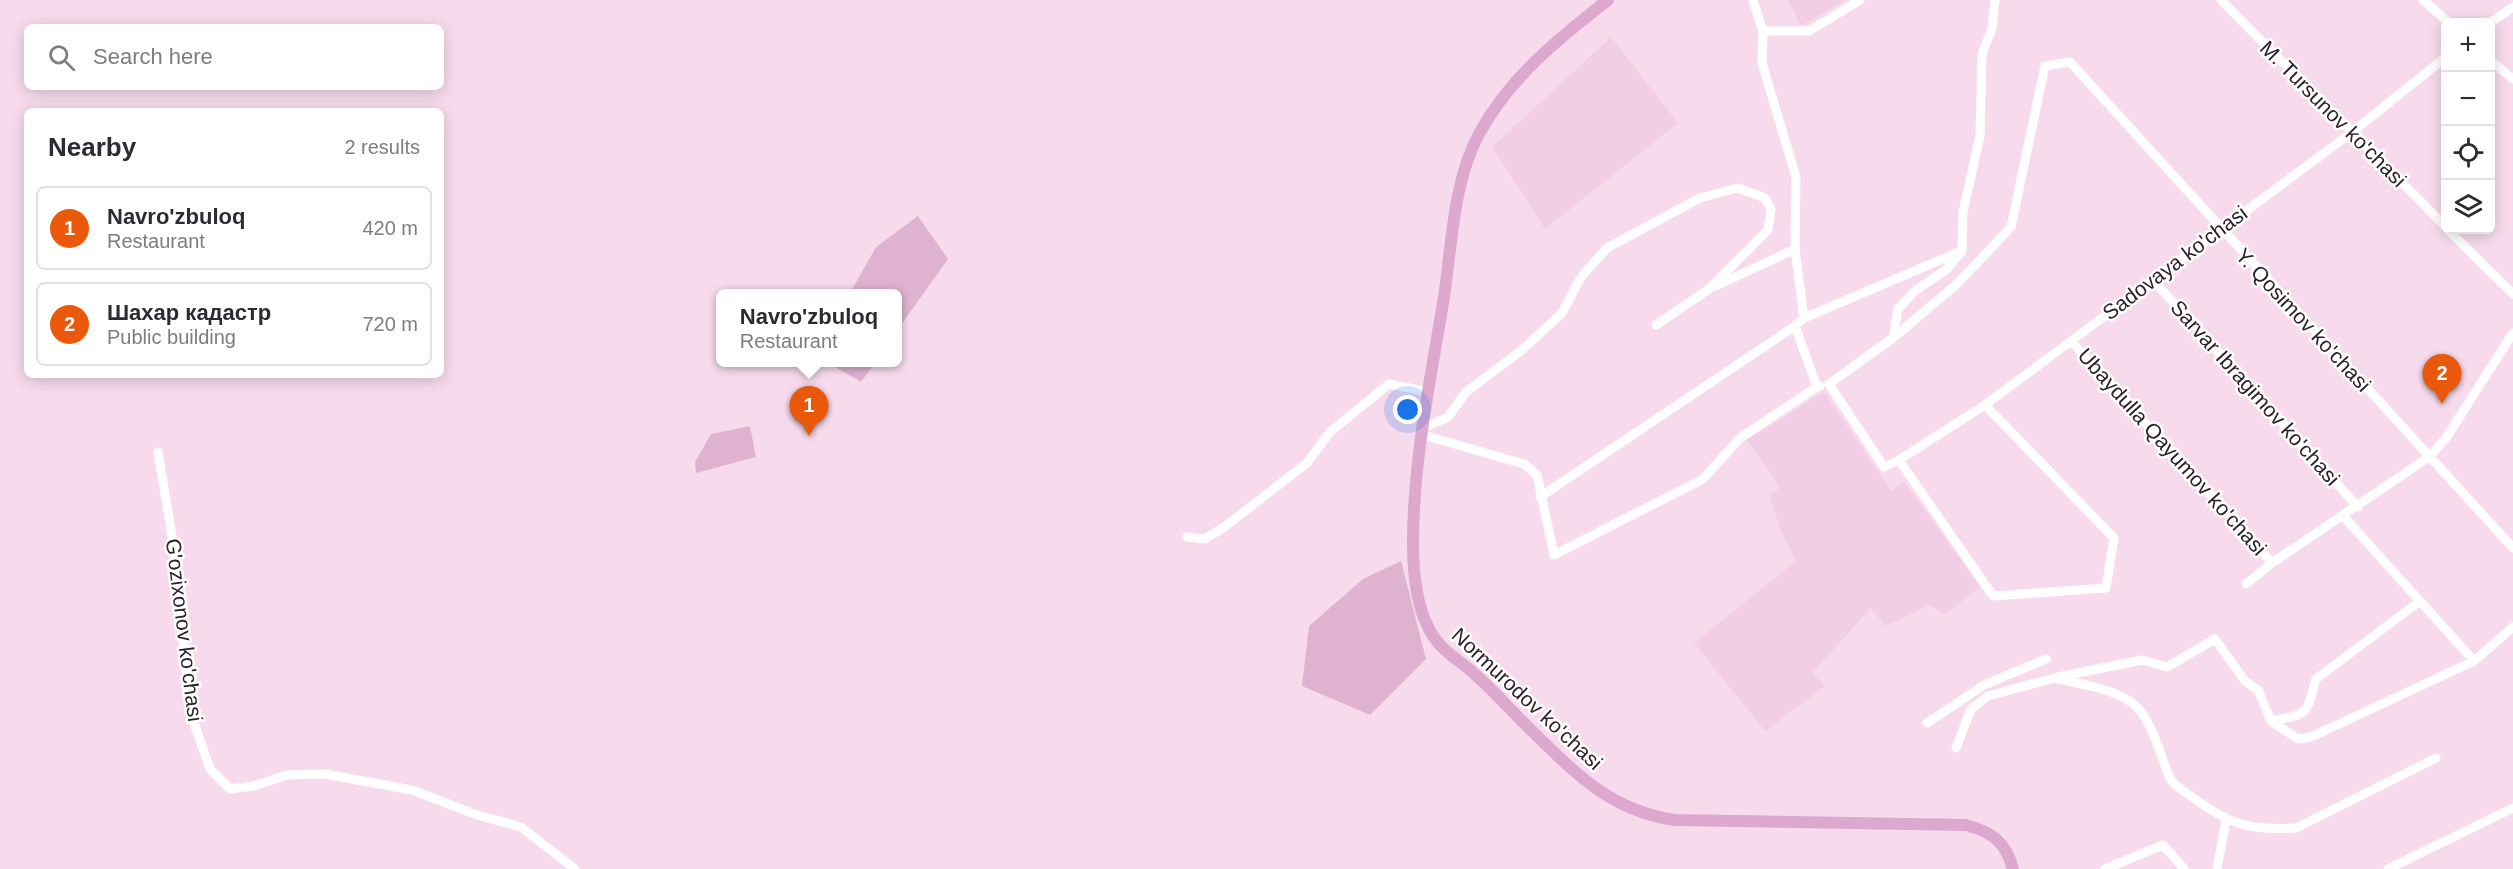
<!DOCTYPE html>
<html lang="en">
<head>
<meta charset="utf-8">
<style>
  :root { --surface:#fff; --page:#f7f7f7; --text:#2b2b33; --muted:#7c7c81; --line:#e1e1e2; --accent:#ea580c }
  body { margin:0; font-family:Helvetica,sans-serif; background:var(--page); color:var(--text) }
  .controls { position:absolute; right:18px; top:18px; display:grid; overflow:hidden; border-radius:9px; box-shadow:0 3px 15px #0003 }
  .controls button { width:54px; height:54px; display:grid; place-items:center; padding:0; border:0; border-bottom:2px solid var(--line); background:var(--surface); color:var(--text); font:30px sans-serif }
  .you { position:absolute; left:1408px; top:410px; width:21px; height:21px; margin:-15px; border:4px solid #fff; border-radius:50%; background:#1a73e8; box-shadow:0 0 0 9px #1a73e833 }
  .badge { display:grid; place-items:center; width:39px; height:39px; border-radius:50%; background:var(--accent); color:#fff; font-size:20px; font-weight:700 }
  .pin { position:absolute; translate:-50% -50px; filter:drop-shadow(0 2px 3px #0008) }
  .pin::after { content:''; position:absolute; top:32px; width:21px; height:18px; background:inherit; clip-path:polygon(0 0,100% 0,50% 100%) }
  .popup { position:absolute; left:716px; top:289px; width:186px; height:78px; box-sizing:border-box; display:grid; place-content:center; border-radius:9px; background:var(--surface); filter:drop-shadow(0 2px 4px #0005); font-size:20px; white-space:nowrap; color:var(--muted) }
  .popup b { font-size:22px; color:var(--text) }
  .popup::after { content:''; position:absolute; left:50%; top:100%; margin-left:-12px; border:12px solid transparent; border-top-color:var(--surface) }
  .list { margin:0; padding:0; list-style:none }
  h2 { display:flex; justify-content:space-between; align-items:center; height:78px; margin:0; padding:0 24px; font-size:26px }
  h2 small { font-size:20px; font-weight:400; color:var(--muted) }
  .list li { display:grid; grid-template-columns:39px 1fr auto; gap:18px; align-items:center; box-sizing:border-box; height:84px; margin:0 12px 12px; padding:0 12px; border:2px solid var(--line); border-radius:9px }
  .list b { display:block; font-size:22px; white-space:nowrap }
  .list p { margin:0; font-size:20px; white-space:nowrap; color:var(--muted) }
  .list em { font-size:20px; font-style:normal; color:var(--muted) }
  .icon { flex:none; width:33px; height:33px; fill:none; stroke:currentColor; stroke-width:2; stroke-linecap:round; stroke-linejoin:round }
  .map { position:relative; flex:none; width:2513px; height:869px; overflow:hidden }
  .search { position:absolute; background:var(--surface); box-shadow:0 3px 15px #0003; left:24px; top:24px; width:420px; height:66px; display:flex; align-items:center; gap:15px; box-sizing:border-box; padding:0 21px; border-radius:9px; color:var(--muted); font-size:22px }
  .panel { position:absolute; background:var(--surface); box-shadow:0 3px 15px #0003; left:24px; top:108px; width:420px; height:270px; border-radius:9px }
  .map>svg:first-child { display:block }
  .built { fill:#f1cee5 }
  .green { fill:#dfb3d0 }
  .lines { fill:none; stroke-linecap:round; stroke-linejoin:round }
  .minor { stroke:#fff; stroke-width:9 }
  .major { stroke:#dca8cd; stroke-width:12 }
  .labels { text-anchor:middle; stroke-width:5; stroke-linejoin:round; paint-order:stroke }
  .street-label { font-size:21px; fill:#2c2128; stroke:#fff }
</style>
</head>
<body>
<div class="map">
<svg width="2513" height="869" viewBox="0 0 2513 869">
  <rect width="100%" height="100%" fill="#f7dbed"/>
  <path class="built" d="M1788 0H1845L1801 26Z
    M1611 37 1678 123 1545 229 1492 147Z
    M1824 392 1891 491 1904 481 1980 587 1944 615 1930 605 1885 626 1871 608 1812 673 1825 686 1765 731 1694 643 1796 561 1780 529 1769 494 1780 488 1747 440Z"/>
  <path class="green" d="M918 216 948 259 898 329V294L850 293 876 247Z
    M828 363H875L861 382Z
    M750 426 756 457 696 473 695 462 711 434Z
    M1401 561 1426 659 1370 715 1302 686 1309 626 1363 579Z"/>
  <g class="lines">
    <path class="minor" d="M1753 0 1763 31 1762 63 1796 177 1795 249 1804 318 1795 326 1817 387 1820 386
      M2221 0 2446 227
      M2423 0 2448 22
      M2490 23 2513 7
      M1763 31H1809L1860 0
      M2490 60 2513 79
      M2448 230 2513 294
      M2153 280 2358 507
      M1716 286 1795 249
      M1804 318 1959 252
      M1893 338 1898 309 1916 290 1946 270 1962 251 1963 212 1980 136 1982 54 1992 28 1995 0
      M2071 341 2272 563
      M1985 405 2114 538 2106 588 1993 596 1899 460 1884 467 1829 384 1893 338 1957 284 2011 227 2045 66 2070 62 2513 548
      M1424 428 1448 417 1466 392 1522 350 1562 313 1581 277 1607 248 1700 198 1738 188 1765 198 1771 209 1768 230 1709 289 1656 325
      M1423 435 1524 464 1537 475 1554 555 1703 479 1740 438 1817 387
      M158 452 179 578 185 665 193 720 210 769 230 789 254 786 287 775 325 774 412 790 477 815 521 827 575 869
      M1899 460 1985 405 2071 341 2351 133 2446 57
      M1540 497 1795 326
      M2344 517 2474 661 2513 627
      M1187 537 1204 539 1223 528 1307 463 1330 432 1389 384 1429 392
      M2246 584 2272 563 2429 457 2446 438 2513 333
      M2057 679C2078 683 2113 689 2131 702 2152 717 2160 756 2170 778 2174 786 2184 791 2191 796 2228 824 2249 831 2296 828L2436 758
      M2271 721C2309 714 2306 715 2316 679L2420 601
      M1927 723 1984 685 2046 659
      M1956 748 1971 709 1988 696 2058 677 2142 660 2167 667 2215 639 2245 681 2258 690 2271 721 2298 739 2311 737 2474 661
      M2105 869 2163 845 2184 869
      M2217 869 2226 820
      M2388 869 2513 808"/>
    <path class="major" d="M1608 0C1559 38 1509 78 1479 134 1453 182 1452 244 1444 297 1431 377 1413 461 1413 543 1413 570 1416 603 1428 627 1438 648 1453 656 1470 670 1492 688 1511 711 1531 730 1576 774 1610 810 1674 820L1966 825C1992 832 2006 842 2013 869"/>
  </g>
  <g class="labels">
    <g class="street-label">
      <text transform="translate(2333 114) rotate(45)" y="7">M. Tursunov ko'chasi</text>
      <text transform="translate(2175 263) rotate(-37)" y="7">Sadovaya ko'chasi</text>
      <text transform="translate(2303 320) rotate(47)" y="7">Y. Qosimov ko'chasi</text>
      <text transform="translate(2255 393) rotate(48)" y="7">Sarvar Ibragimov ko'chasi</text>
      <text transform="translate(2172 452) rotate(48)" y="7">Ubaydulla Qayumov ko'chasi</text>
      <text transform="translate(184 630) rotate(83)" y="7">G'ozixonov ko'chasi</text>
      <text transform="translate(1527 699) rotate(43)" y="7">Normurodov ko'chasi</text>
    </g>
  </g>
</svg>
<div class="controls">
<button>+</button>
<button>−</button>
<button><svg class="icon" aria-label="locate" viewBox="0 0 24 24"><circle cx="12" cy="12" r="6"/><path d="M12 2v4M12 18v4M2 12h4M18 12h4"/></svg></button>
<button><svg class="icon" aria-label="layers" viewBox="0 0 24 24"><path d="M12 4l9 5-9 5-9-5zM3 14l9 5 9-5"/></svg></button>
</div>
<div class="you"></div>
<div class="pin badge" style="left:809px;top:436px">1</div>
<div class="popup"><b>Navro'zbuloq</b>Restaurant</div>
<div class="pin badge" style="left:2442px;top:404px">2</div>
<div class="search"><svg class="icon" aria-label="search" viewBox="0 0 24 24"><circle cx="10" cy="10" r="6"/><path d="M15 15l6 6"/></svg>Search here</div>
<section class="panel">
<h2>Nearby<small>2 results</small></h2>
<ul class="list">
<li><span class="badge">1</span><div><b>Navro'zbuloq</b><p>Restaurant</p></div><em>420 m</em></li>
<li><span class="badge">2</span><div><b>Шахар кадастр</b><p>Public building</p></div><em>720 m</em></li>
</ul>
</section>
</div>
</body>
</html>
